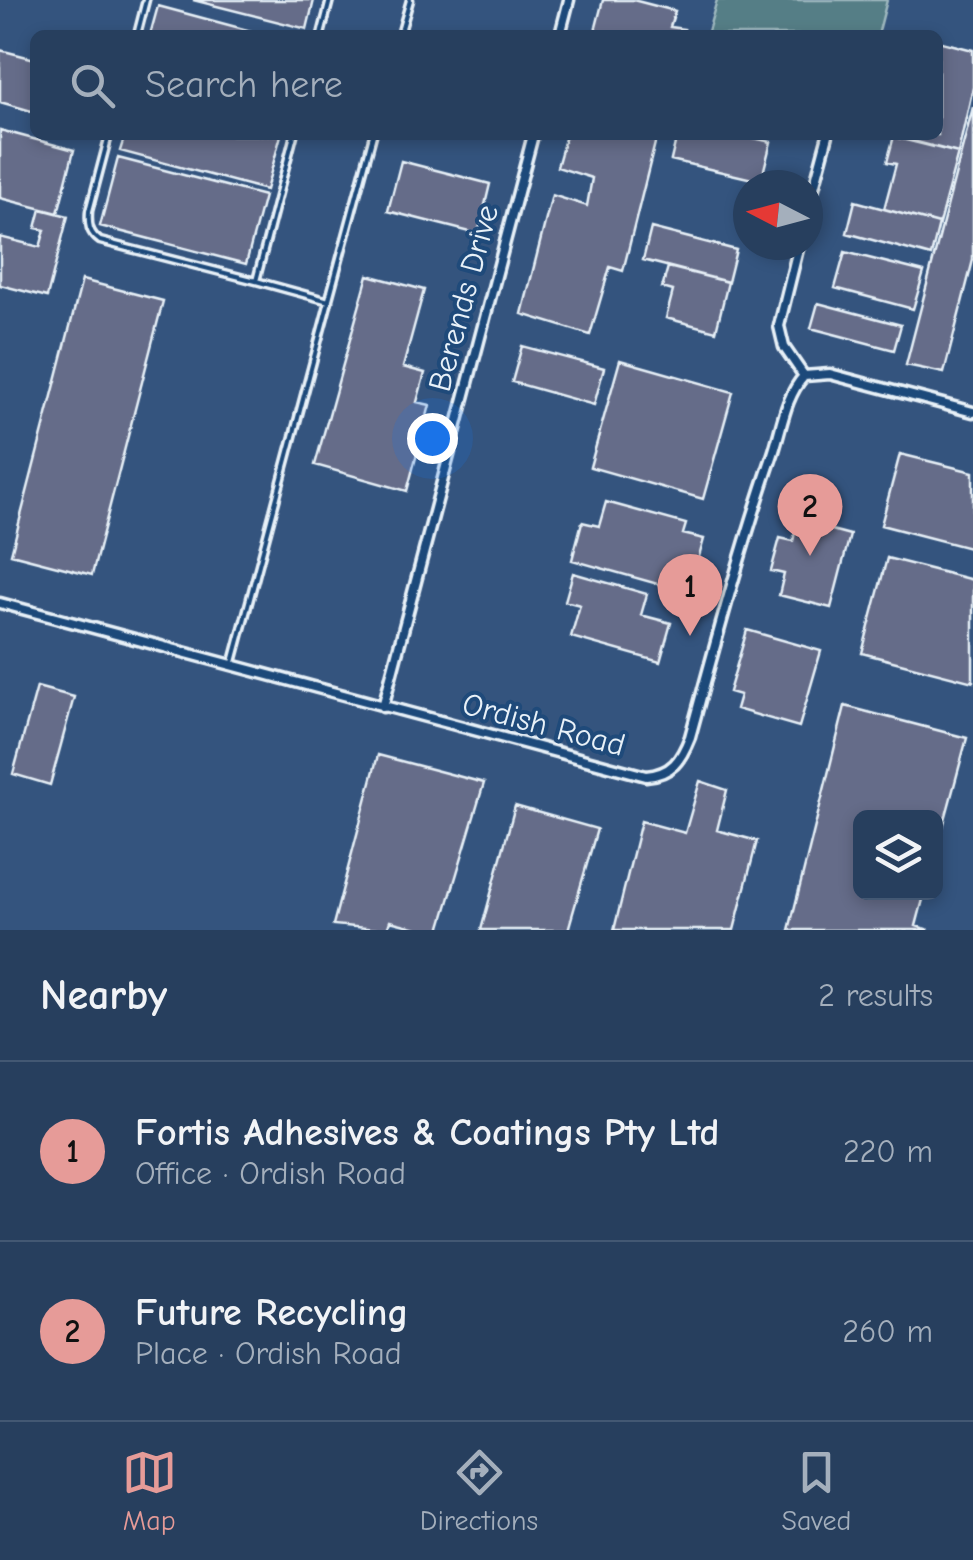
<!DOCTYPE html>
<html lang="en">
<head>
<meta charset="utf-8">
<style>
  :root { --surface:#273f5e; --page:#334a67; --text:#f1f3f6; --muted:#a4afbc; --line:#435873; --accent:#e69b98 }
  body { margin:0; font-family:"Comic Neue",sans-serif; background:var(--page); color:var(--text) }
  .controls { position:absolute; right:30px; bottom:30px; display:grid; overflow:hidden; border-radius:15px; box-shadow:0 5px 15px #0003 }
  .controls button { width:90px; height:90px; display:grid; place-items:center; padding:0; border:0; border-bottom:2px solid var(--line); background:var(--surface); color:var(--text); font:50px sans-serif }
  .compass { position:absolute; left:733px; top:170px; width:90px; height:90px; border-radius:50%; background:var(--surface); box-shadow:0 5px 15px #0003; rotate:276deg }
  .you { position:absolute; left:432px; top:438px; width:35px; height:35px; margin:-25px; border:8px solid #fff; border-radius:50%; background:#1a73e8; box-shadow:0 0 0 15px #1a73e833 }
  .badge { display:grid; place-items:center; width:65px; height:65px; border-radius:50%; background:var(--accent); color:#111; font-size:32px; font-weight:700 }
  .pin { position:absolute; translate:-50% -82px; filter:drop-shadow(0 2px 5px #0008) }
  .pin::after { content:''; position:absolute; top:52px; width:35px; height:30px; background:inherit; clip-path:polygon(0 0,100% 0,50% 100%) }
  .list { margin:0; padding:0; list-style:none }
  h2 { display:flex; justify-content:space-between; align-items:center; height:130px; margin:0; padding:0 40px; font-size:42px }
  h2 small { font-size:32px; font-weight:400; color:var(--muted) }
  .list li { display:grid; grid-template-columns:65px 1fr auto; gap:30px; align-items:center; box-sizing:border-box; height:180px; padding:0 40px; border-top:2px solid var(--line) }
  .list b { display:block; font-size:38px; white-space:nowrap }
  .list p { margin:0; font-size:32px; white-space:nowrap; color:var(--muted) }
  .list em { font-size:32px; font-style:normal; color:var(--muted) }
  .icon { flex:none; width:55px; height:55px; fill:none; stroke:currentColor; stroke-width:2; stroke-linecap:round; stroke-linejoin:round }
  .map { position:relative; flex:none; width:973px; height:930px; overflow:hidden }
  .search { position:absolute; background:var(--surface); box-shadow:0 5px 15px #0003; left:30px; right:30px; top:30px; height:110px; display:flex; align-items:center; gap:25px; box-sizing:border-box; padding:0 35px; border-radius:15px; color:var(--muted); font-size:38px }
  .sheet { height:490px; background:var(--surface) }
  nav { display:flex; justify-content:space-around; align-items:center; box-sizing:border-box; height:140px; border-top:2px solid var(--line); background:var(--surface); font-size:28px; color:var(--muted) }
  nav a { display:grid; justify-items:center; gap:5px }
  nav .on { color:var(--accent) }
  .map>svg:first-child { display:block }
  .green { fill:#547e86; stroke:#9eb8bf; stroke-width:2.5 }
  .building { fill:#656c89; stroke:#e8f1f8; stroke-width:2.5 }
  .lines { fill:none; stroke-linecap:round; stroke-linejoin:round }
  .service-casing { stroke:#e8f1f8; stroke-width:11 }
  .minor-casing { stroke:#e8f1f8; stroke-width:15 }
  .service { stroke:#1f4a7a; stroke-width:4 }
  .minor { stroke:#1f4a7a; stroke-width:8 }
  .labels { text-anchor:middle; stroke-width:8; stroke-linejoin:round; paint-order:stroke }
  .street-label { font-size:32px; fill:#e8f1f8; stroke:#1f4a7a }
</style>
</head>
<body>
<div class="map">
<svg width="973" height="930" viewBox="0 0 973 930">
  <rect width="100%" height="100%" fill="#34547e"/>
  <filter id="ink" filterUnits="userSpaceOnUse"><feTurbulence type="fractalNoise" baseFrequency=".01" numOctaves="2"/><feDisplacementMap in="SourceGraphic" scale="20" xChannelSelector="R" yChannelSelector="G"/><feConvolveMatrix kernelMatrix="1 2 1 2 8 2 1 2 1" color-interpolation-filters="sRGB"/></filter>
  <g filter="url(#ink)">
    <path class="green" d="M717 0H887L878 35H707Z"/>
    <path class="building" d="M193 0H314L307 29Z
      M603 0H633L675 11 670 27 684 29 682 35H594Z
      M158 6 266 35H150Z
      M938 41 973 50V87L958 153 898 138 899 135H938Z
      M0 50 35 59V112L0 102Z
      M973 107V260L944 373 906 365Z
      M0 130 74 150 58 213 0 198Z
      M125 135H281L266 190 120 151Z
      M566 135H657L623 271 610 267 590 335 522 314 552 195 587 206 592 178 557 167Z
      M677 135H741L771 142 761 181 671 160Z
      M894 136 958 153 939 224 884 209 896 164 887 162Z
      M118 158 264 196 246 264 100 226Z
      M401 161 490 184 478 234 388 211Z
      M855 201 939 224 931 256 847 233Z
      M41 209 68 216 47 297 0 285V237L40 247 45 230 36 228Z
      M651 228 736 250 728 282 643 260Z
      M845 252 924 272 913 309 835 288Z
      M668 267 728 282 716 331 666 318 673 291 662 288Z
      M368 275 424 290 403 367 425 373 417 402 430 405 407 491 315 465Z
      M82 280 163 301 92 575 11 554Z
      M818 303 901 325 894 350 811 328Z
      M522 346 604 368 594 405 512 382Z
      M620 360 733 392 703 499 590 467Z
      M900 454 973 472V549L881 525Z
      M606 502 686 524 683 534 704 539 695 571 685 568 679 590 572 560 582 522 599 526Z
      M798 521 850 535 831 608 779 595 784 574 771 571 780 538 793 541Z
      M887 558 973 580V682L862 653Z
      M573 573 647 594 641 615 671 623 660 662 571 637 580 605 565 601Z
      M747 630 821 651 799 727 736 709 740 695 729 692Z
      M37 687 74 697 50 785 13 774Z
      M845 706 967 738 936 853V818H860V892H925L916 926 929 930H789Z
      M378 755 484 783 440 930H425L390 921 387 930 333 925Z
      M700 781 727 790 717 830 757 841 734 930H614L641 821 685 833Z
      M515 806 597 829 568 930H481Z"/>
    <g class="lines">
      <g class="service-casing">
        <path id="service" d="M137 35 146 0
          M321 35 330 0
          M400 35 410 0
          M109 135 89 211C88 225 89 233 100 241L256 281
          M329 299 373 135
          M232 666 329 301 256 281 294 135"/>
      </g>
      <g class="minor-casing">
        <path id="minor" d="M560 35 569 0
          M808 210 828 135
          M799 245 779 326 784 347 804 376
          M804 376 830 374 973 412
          M0 603 646 776C672 774 681 760 690 737 716 642 741 547 773 454 782 427 785 397 804 376
          M383 707 533 135"/>
      </g>
      <use href="#service" class="service"/>
      <use href="#minor" class="minor"/>
    </g>
  </g>
  <g class="labels">
    <g class="street-label">
      <text transform="translate(463 298) rotate(-75)" y="11">Berends Drive</text>
      <text transform="translate(544 724) rotate(15)" y="11">Ordish Road</text>
    </g>
  </g>
</svg>
<div class="controls">
<button><svg class="icon" aria-label="layers" viewBox="0 0 24 24"><path d="M12 4l9 5-9 5-9-5zM3 14l9 5 9-5"/></svg></button>
</div>
<svg class="compass" viewBox="-18 -18 36 36"><path d="M0-13l5 13h-10z" fill="#e53935"/><path d="M0 13l5-13h-10z" fill="#a4afbc"/></svg>
<div class="you"></div>
<div class="pin badge" style="left:690px;top:636px">1</div>
<div class="pin badge" style="left:810px;top:556px">2</div>
<div class="search"><svg class="icon" aria-label="search" viewBox="0 0 24 24"><circle cx="10" cy="10" r="6"/><path d="M15 15l6 6"/></svg>Search here</div>
</div>
<section class="sheet">
<h2>Nearby<small>2 results</small></h2>
<ul class="list">
<li><span class="badge">1</span><div><b>Fortis Adhesives &amp; Coatings Pty Ltd</b><p>Office · Ordish Road</p></div><em>220 m</em></li>
<li><span class="badge">2</span><div><b>Future Recycling</b><p>Place · Ordish Road</p></div><em>260 m</em></li>
</ul>
</section>
<nav>
<a class="on"><svg class="icon" aria-label="map" viewBox="0 0 24 24"><path d="M3 6l6-2 6 2 6-2v14l-6 2-6-2-6 2zM9 4v14M15 6v14"/></svg>Map</a>
<a><svg class="icon" aria-label="directions" viewBox="0 0 24 24"><path d="M12 3l9 9-9 9-9-9zM9 14v-3h6M13 9l2 2-2 2"/></svg>Directions</a>
<a><svg class="icon" aria-label="saved" viewBox="0 0 24 24"><path d="M7 4h10v16l-5-4-5 4z"/></svg>Saved</a>
</nav>
</body>
</html>
